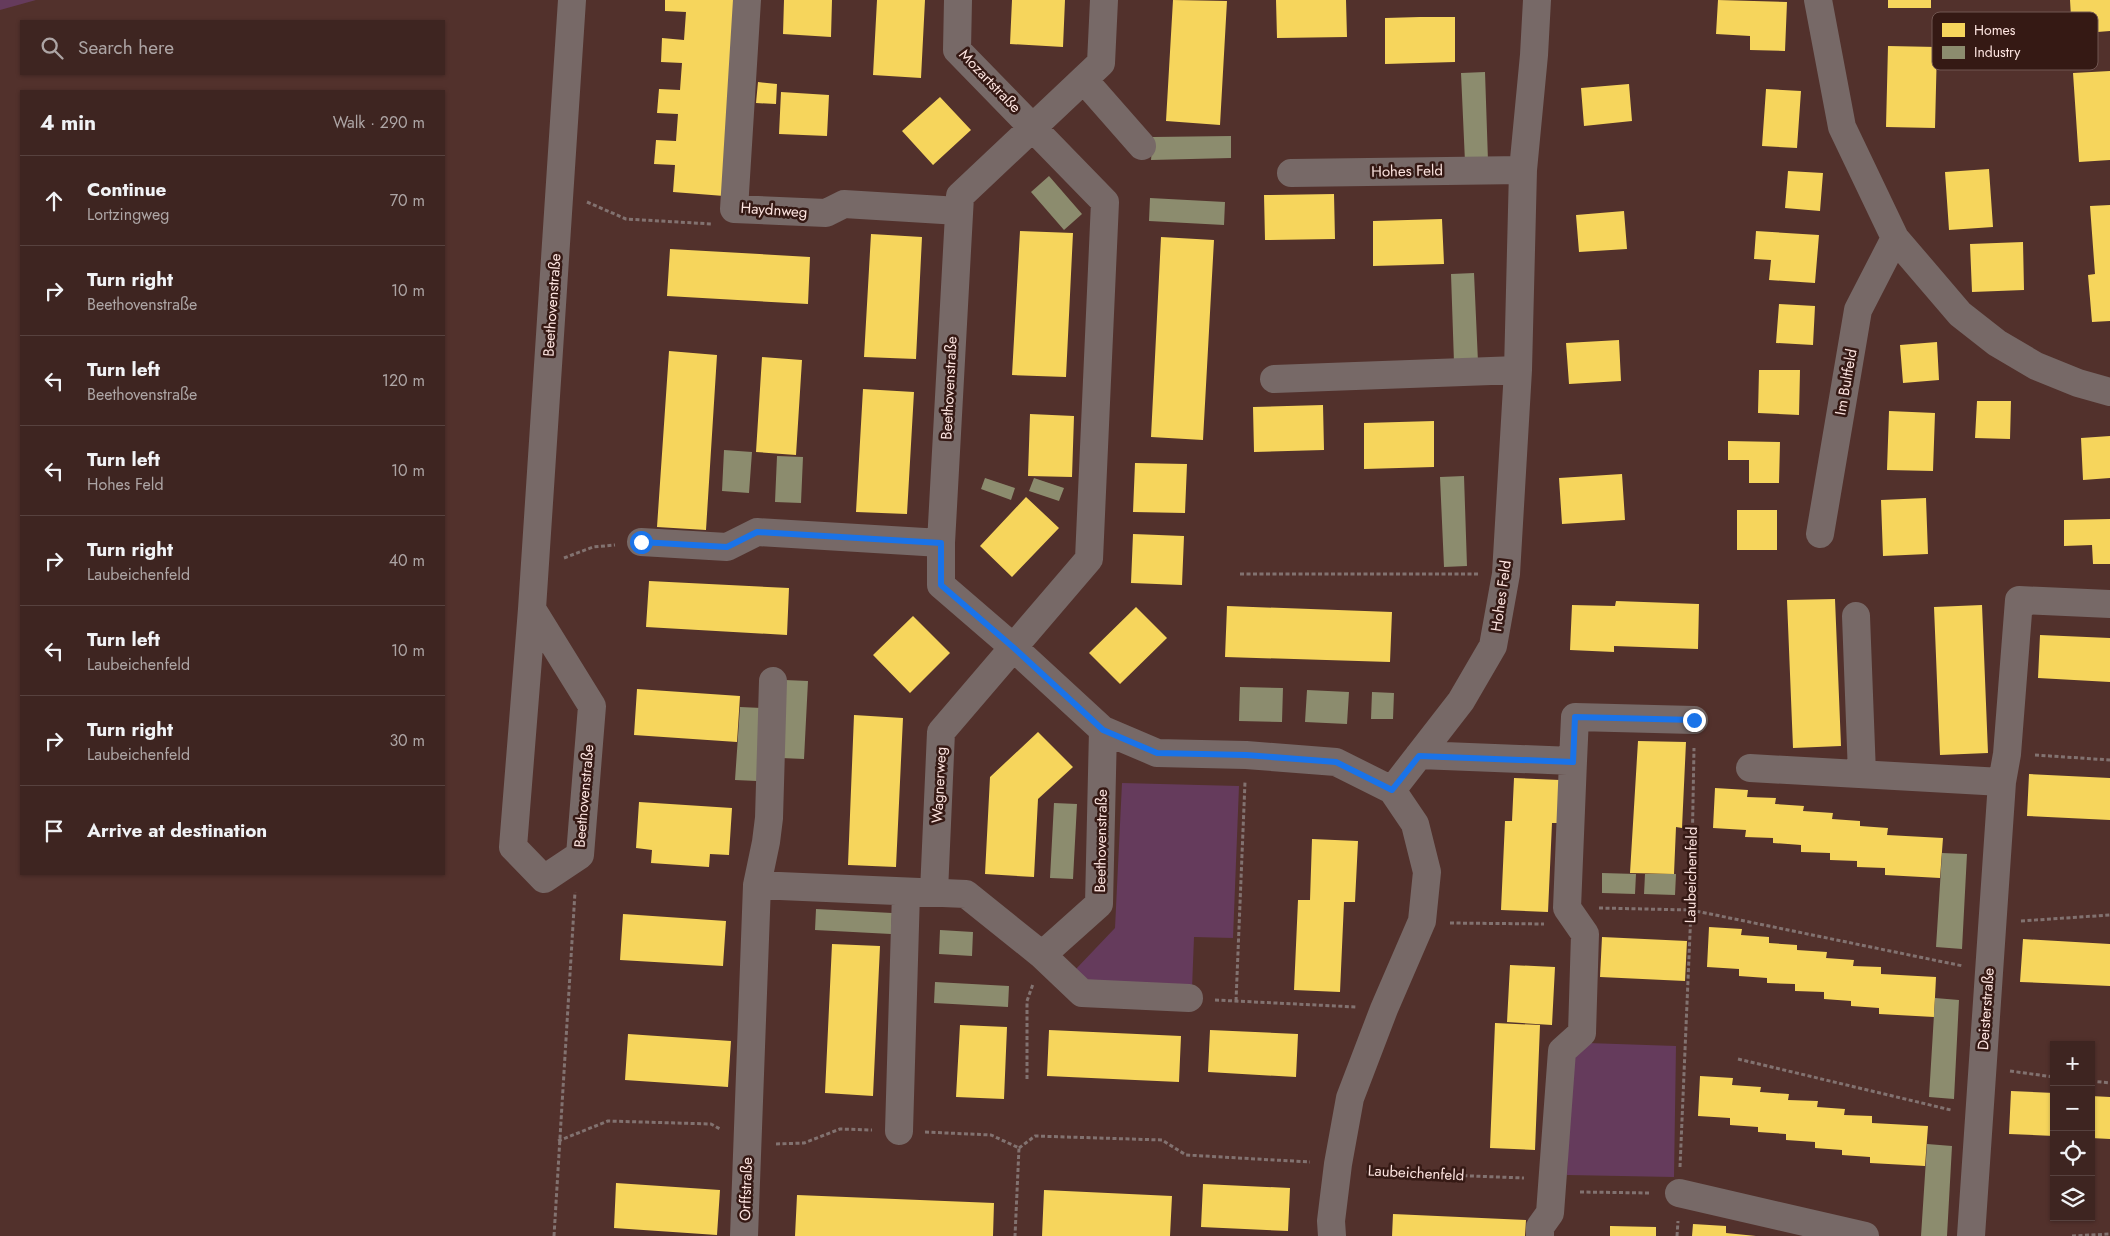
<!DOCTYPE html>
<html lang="en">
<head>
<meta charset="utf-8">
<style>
  :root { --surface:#3e2521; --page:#452d2a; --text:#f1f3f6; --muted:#ada5a5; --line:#57423f }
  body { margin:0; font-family:Jost,sans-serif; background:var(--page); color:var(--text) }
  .controls { position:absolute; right:15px; bottom:15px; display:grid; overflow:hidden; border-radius:0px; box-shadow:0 1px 4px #0004 }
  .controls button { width:45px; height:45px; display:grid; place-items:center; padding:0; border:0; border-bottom:1px solid var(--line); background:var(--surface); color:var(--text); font:25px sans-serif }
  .stop { position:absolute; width:15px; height:15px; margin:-11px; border:4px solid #1a73e8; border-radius:50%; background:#fff }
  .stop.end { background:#1a73e8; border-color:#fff; box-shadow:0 1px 5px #0008 }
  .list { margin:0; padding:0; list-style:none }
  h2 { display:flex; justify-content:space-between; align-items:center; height:65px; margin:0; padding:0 20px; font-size:21px }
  h2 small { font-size:16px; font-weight:400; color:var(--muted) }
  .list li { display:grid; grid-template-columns:32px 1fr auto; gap:15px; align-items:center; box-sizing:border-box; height:90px; padding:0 20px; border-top:1px solid var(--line) }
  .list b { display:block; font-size:19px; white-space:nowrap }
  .list p { margin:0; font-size:16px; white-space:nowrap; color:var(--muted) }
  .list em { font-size:16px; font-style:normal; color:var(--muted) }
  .icon { flex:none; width:28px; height:28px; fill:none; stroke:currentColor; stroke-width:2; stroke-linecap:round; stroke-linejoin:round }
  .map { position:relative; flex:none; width:2110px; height:1236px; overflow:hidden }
  .search { position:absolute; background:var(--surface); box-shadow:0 1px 4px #0004; left:20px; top:20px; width:425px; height:55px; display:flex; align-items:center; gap:12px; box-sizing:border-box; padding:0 18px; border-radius:0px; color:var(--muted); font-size:19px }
  .panel { position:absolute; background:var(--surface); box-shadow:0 1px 4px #0004; left:20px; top:90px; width:425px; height:785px; border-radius:0px }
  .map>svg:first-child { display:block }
  .green { fill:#653b5c }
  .homes { fill:#f6d55c }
  .industry { fill:#8c8c6e }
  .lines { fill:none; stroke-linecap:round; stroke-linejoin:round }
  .path { stroke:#827270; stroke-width:3; stroke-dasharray:4 2.5; stroke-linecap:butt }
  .minor { stroke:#776967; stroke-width:28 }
  .route { stroke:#1a73e8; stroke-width:6 }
  .labels { text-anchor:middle; stroke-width:5; stroke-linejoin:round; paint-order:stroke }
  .street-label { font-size:15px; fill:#fde4e0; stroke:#351914 }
  .key { fill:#351914; stroke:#715651; stroke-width:1 }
  .key-label { font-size:14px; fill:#fde4e0 }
</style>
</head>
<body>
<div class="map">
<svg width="2110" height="1236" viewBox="0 0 2110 1236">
  <rect width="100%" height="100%" fill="#52312c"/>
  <path class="green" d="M0 0H36L0 10Z
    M1122 783 1239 786 1233 938 1194 937 1192 989 1092 985 1075 970 1115 928Z
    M1588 1043 1676 1046 1674 1177 1567 1175 1571 1059Z"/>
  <path class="homes" d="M665 0H737L724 196 673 192 675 165 654 164 656 140 676 141 678 114 657 113 659 89 680 90 682 63 661 62 662 38 684 40 686 12 665 11Z
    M784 0H832L831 37 783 34Z
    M877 0H925L921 78 873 75Z
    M1012 0H1065L1063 47 1010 44Z
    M1173 0 1227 1 1220 125 1166 121Z
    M1276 0H1346L1347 37 1277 38Z
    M1718 0 1787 2 1785 51 1750 50V36L1716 34Z
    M1888 0H1931V8H1888Z
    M2070 0H2110V31L2072 34Z
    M1420 17H1455V62L1385 64V18Z
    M1888 46 1937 47 1935 128 1886 127Z
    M2110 71V160L2079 162 2073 73Z
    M758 82 777 84 776 104 756 103Z
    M1629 84 1632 121 1584 126 1581 88Z
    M1766 89 1801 91 1797 148 1762 146Z
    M781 92 829 95 827 136 779 134Z
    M940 97 971 130 933 165 902 131Z
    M1989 169 1993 227 1949 230 1945 172Z
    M1788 171 1823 173 1820 211 1785 208Z
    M1334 194 1335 239 1265 240 1264 195Z
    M2110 205V321L2092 322 2088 275 2095 274 2090 206Z
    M1624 211 1627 249 1579 252 1576 215Z
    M1442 219 1444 264 1373 266V221Z
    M1020 231 1073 233 1066 377 1012 375Z
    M1756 231 1819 235 1815 283 1769 280 1771 260 1754 259Z
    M871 234 922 237 916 359 864 357Z
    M1161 237 1214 240 1203 440 1151 437Z
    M2023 242 2024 290 1972 292 1970 244Z
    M670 249 810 257 808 304 667 296Z
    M1779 304 1815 306 1813 345 1776 343Z
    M1619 340 1621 381 1569 384 1566 343Z
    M1937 342 1939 380 1903 383 1900 345Z
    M669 351 717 355 706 530 657 527Z
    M762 357 802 360 796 455 756 452Z
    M1759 370H1800L1799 415 1758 413Z
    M863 389 914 392 907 514 856 512Z
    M1977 401H2011L2010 439 1975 438Z
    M1323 405 1324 450 1254 452 1253 407Z
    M1889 411 1935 413 1933 471 1887 470Z
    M1030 414 1074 416 1072 477 1028 476Z
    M1434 421V467L1364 469V423Z
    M2110 436V478L2083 480 2081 438Z
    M1728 441 1780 442 1779 483H1749V460H1728Z
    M1135 463 1187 464 1185 513 1133 512Z
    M1622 474 1625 520 1562 524 1559 478Z
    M1026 497 1059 528 1012 577 980 546Z
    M1926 498 1928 554 1883 556 1881 500Z
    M1737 510H1777V550H1737Z
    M2110 519V564H2093L2092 545 2064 546V520Z
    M1133 534 1184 536 1182 585 1131 583Z
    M649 581 789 588 787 635 646 627Z
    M1835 599 1841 746 1793 748 1787 600Z
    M1616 601 1699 604 1698 649 1614 646V652L1570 650 1572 605 1615 606Z
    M1982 605 1988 753 1940 755 1934 607Z
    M1227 606 1392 612 1390 662 1225 657Z
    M1136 607 1167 638 1120 684 1089 653Z
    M913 616 950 653 910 693 873 655Z
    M2040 635 2110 638V682L2038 678Z
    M637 689 740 696 737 742 634 735Z
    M854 715 903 718 896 867 848 865Z
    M1038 732 1073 767 1038 799 1034 877 985 874 990 777Z
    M1638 741 1686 742 1682 828 1676 827 1674 874 1630 873Z
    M2029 774 2110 778V820L2027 816Z
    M1514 778 1560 780 1558 823H1552L1548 912 1501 910 1505 821H1512Z
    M1715 788 1748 790 1747 797 1776 798 1775 804 1804 806 1803 811 1833 813 1832 819 1860 821V826L1888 828 1887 835 1943 838 1940 878 1885 875V868L1857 867V861L1830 860V853L1801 852V845L1773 843V838L1745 837 1746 830 1713 828Z
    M639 802 732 808 729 855 710 854 709 867 651 863 652 850 636 848Z
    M1312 839 1358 841 1355 902H1344L1340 992 1294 990 1298 900H1310Z
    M623 914 726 921 723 966 620 960Z
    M1709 927 1742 929 1741 935 1769 937V943L1797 945V950L1827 952 1826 958 1854 960 1853 966 1881 967V974L1936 977 1934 1017 1879 1014V1008L1851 1006V1001L1824 999V992L1795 991V984L1767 983V978L1739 976V969L1707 967Z
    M1602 937 1687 941 1685 981 1600 977Z
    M2023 939 2110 944V986L2020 982Z
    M832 944 880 946 873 1096 825 1093Z
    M1510 965 1555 967 1552 1025 1507 1022Z
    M1495 1023 1540 1025 1535 1150 1490 1148Z
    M960 1025 1007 1027 1004 1099 956 1097Z
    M1049 1030 1181 1036 1179 1082 1047 1076Z
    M1210 1030 1298 1034 1296 1077 1208 1072Z
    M628 1034 731 1041 728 1087 625 1080Z
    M1700 1076 1733 1078 1732 1085 1761 1087 1760 1092 1789 1094 1788 1100 1818 1101 1817 1107 1845 1109 1844 1115 1872 1116V1123L1928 1126 1925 1166 1870 1163V1157L1842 1155V1150L1815 1148V1142L1786 1140V1134L1758 1132V1127L1730 1125V1118L1698 1116Z
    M2011 1091 2054 1093V1136L2009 1134Z
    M2091 1096 2110 1097V1139L2091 1138Z
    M616 1183 720 1190 717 1235 614 1228Z
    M1203 1184 1290 1188 1288 1231 1201 1227Z
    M1044 1190 1172 1196 1170 1236H1042Z
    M797 1195 994 1203 993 1236H795Z
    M1393 1214 1526 1220 1525 1236H1392Z
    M1693 1224 1726 1226V1233L1756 1236H1692Z
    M1610 1226 1656 1227V1236H1610Z"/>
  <path class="industry" d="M1485 72 1488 161 1465 162 1461 73Z
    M1231 136V158L1151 160 1153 137Z
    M1049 176 1082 214 1064 230 1031 192Z
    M1150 198 1225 202 1224 225 1149 221Z
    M1474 273 1478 362 1454 363 1451 274Z
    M724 450 752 452 749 493 722 491Z
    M777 456 803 457 801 503 775 502Z
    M1464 476 1467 566 1444 567 1440 477Z
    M985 478 1015 488 1011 500 981 489Z
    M1034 478 1064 488 1059 501 1029 491Z
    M785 680 808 681 804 759 781 758Z
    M1240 687 1283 688 1282 722 1239 721Z
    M1307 690 1349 692 1347 724 1305 722Z
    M1372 692 1394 693 1393 719H1371Z
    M740 707 762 708 757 781 735 780Z
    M1054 803 1077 804 1073 879 1050 878Z
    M1942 853 1967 854 1962 949 1936 947Z
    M1602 873 1636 874 1635 894 1602 893Z
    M1645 874H1676L1675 895 1644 894Z
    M816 909 892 913 891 934 815 930Z
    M940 930 973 932 972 956 939 954Z
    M935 982 1009 986 1008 1007 934 1003Z
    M1935 998 1959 1000 1954 1099 1929 1097Z
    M1927 1144 1952 1146 1947 1236H1921Z"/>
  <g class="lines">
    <path class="path" d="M587 202 626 219 712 224
      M564 558 593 547 615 545
      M1240 574H1478
      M2035 755 2110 760
      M1599 908 1691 910 1963 966
      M2021 921 2110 915
      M1450 923 1544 924
      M1215 1000 1356 1007
      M1236 1001 1245 782
      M1738 1059 1951 1110
      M2010 1071 2054 1077
      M1027 1079V1001L1033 984
      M2091 1081 2110 1083
      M925 1132 991 1135 1019 1148 1015 1236
      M558 1141 608 1121 711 1124 720 1129
      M776 1144 804 1143 840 1129 872 1130
      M1019 1148 1035 1136 1162 1140 1186 1155 1310 1162
      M1680 1167 1691 910 1694 748
      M1366 1172 1524 1178
      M1580 1192 1651 1193
      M554 1236 575 892
      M1677 1236 1678 1221
      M2072 1236 2110 1234"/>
    <path class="minor" d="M747 0 734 209 826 213 844 204 959 211
      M1104 0 1101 63 960 196 941 543V585L1014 648 1103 730 1157 753 1246 755 1336 762 1392 790 1415 824 1427 872 1422 921 1384 1009 1350 1098 1338 1164 1331 1221 1332 1236
      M1818 0 1842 127 1895 238 1960 314 1997 343 2036 366 2078 383 2110 392
      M1084 80 1142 146
      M1291 173 1523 170
      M1274 379 1518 370
      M1820 534 1858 310 1895 238
      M641 542 727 547 757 532 941 543
      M532 609 592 706 580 855 544 879 513 847 532 609 572 0
      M1856 616 1862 774
      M1419 755 1573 761 1567 908 1585 934 1582 1033 1562 1051 1550 1213 1540 1227V1236
      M1573 761 1575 717 1694 720
      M1750 768 2002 782
      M1392 790 1461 701 1493 646 1506 574 1518 370 1523 170 1534 55 1537 0
      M757 885 966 894 1042 955 1099 904 1103 730
      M934 892 941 732 1089 559 1105 202 957 50 958 0
      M1042 955 1082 993 1189 998
      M899 1131 906 892
      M1679 1193 1865 1236
      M744 1236 757 885 766 842 769 818 773 681
      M1971 1236 2002 782 2007 754 2019 600 2110 604"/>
  </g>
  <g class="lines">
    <path class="route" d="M641 542 727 547 757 532 941 543V585L1014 648 1103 730 1157 753 1246 755 1336 762 1392 790 1419 756 1573 762 1575 717 1694 720"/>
  </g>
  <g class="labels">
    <g class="street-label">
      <text transform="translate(990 81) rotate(46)" y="5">Mozartstraße</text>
      <text transform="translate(1407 171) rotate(-1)" y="5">Hohes Feld</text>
      <text transform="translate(774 210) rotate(4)" y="5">Haydnweg</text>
      <text transform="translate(552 305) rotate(-86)" y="5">Beethovenstraße</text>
      <text transform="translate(1846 382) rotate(-80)" y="5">Im Bultfeld</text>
      <text transform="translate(949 388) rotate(-87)" y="5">Beethovenstraße</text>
      <text transform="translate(1501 596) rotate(-82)" y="5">Hohes Feld</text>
      <text transform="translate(939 785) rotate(-87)" y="5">Wagnerweg</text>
      <text transform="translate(584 796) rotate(-85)" y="5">Beethovenstraße</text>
      <text transform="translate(1101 841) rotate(-89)" y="5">Beethovenstraße</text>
      <text transform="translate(1691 875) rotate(-89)" y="5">Laubeichenfeld</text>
      <text transform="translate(1986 1009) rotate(-86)" y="5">Deisterstraße</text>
      <text transform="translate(1416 1173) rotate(3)" y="5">Laubeichenfeld</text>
      <text transform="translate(746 1189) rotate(-88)" y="5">Orffstraße</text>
    </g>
  </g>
  <rect x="1932" y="12" width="166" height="58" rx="8" class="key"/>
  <rect x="1942" y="23" width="23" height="14" fill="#f6d55c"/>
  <rect x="1942" y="46" width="23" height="13" fill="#8c8c6e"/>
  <g class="key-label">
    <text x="1974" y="35">Homes</text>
    <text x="1974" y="57">Industry</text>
  </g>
</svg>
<div class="controls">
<button>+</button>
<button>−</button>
<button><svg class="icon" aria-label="locate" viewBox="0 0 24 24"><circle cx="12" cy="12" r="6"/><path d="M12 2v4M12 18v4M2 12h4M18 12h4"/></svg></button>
<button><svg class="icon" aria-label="layers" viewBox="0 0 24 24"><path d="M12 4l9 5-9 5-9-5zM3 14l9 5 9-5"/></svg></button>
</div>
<div class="stop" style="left:641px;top:542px"></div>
<div class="stop end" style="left:1694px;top:720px"></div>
<div class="search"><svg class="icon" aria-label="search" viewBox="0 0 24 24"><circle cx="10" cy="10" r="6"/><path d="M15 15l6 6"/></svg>Search here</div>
<section class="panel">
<h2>4 min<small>Walk · 290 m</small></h2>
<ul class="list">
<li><svg class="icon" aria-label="ahead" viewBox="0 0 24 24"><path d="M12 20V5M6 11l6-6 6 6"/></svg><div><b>Continue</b><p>Lortzingweg</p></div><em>70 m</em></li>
<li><svg class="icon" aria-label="right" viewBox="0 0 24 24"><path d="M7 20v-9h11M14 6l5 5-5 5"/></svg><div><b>Turn right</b><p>Beethovenstraße</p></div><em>10 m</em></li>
<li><svg class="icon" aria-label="left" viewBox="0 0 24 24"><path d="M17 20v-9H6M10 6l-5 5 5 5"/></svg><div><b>Turn left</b><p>Beethovenstraße</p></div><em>120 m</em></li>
<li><svg class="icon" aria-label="left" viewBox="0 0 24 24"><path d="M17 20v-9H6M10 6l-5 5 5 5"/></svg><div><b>Turn left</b><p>Hohes Feld</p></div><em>10 m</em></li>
<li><svg class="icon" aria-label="right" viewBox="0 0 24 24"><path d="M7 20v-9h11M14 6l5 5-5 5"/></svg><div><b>Turn right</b><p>Laubeichenfeld</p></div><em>40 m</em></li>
<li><svg class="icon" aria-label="left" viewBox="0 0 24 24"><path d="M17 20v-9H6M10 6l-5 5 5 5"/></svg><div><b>Turn left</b><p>Laubeichenfeld</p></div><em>10 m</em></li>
<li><svg class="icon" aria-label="right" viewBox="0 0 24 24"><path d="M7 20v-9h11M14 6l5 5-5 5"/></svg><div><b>Turn right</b><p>Laubeichenfeld</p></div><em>30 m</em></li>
<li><svg class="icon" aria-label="arrive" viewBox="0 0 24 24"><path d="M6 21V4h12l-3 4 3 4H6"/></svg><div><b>Arrive at destination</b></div></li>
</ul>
</section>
</div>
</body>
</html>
